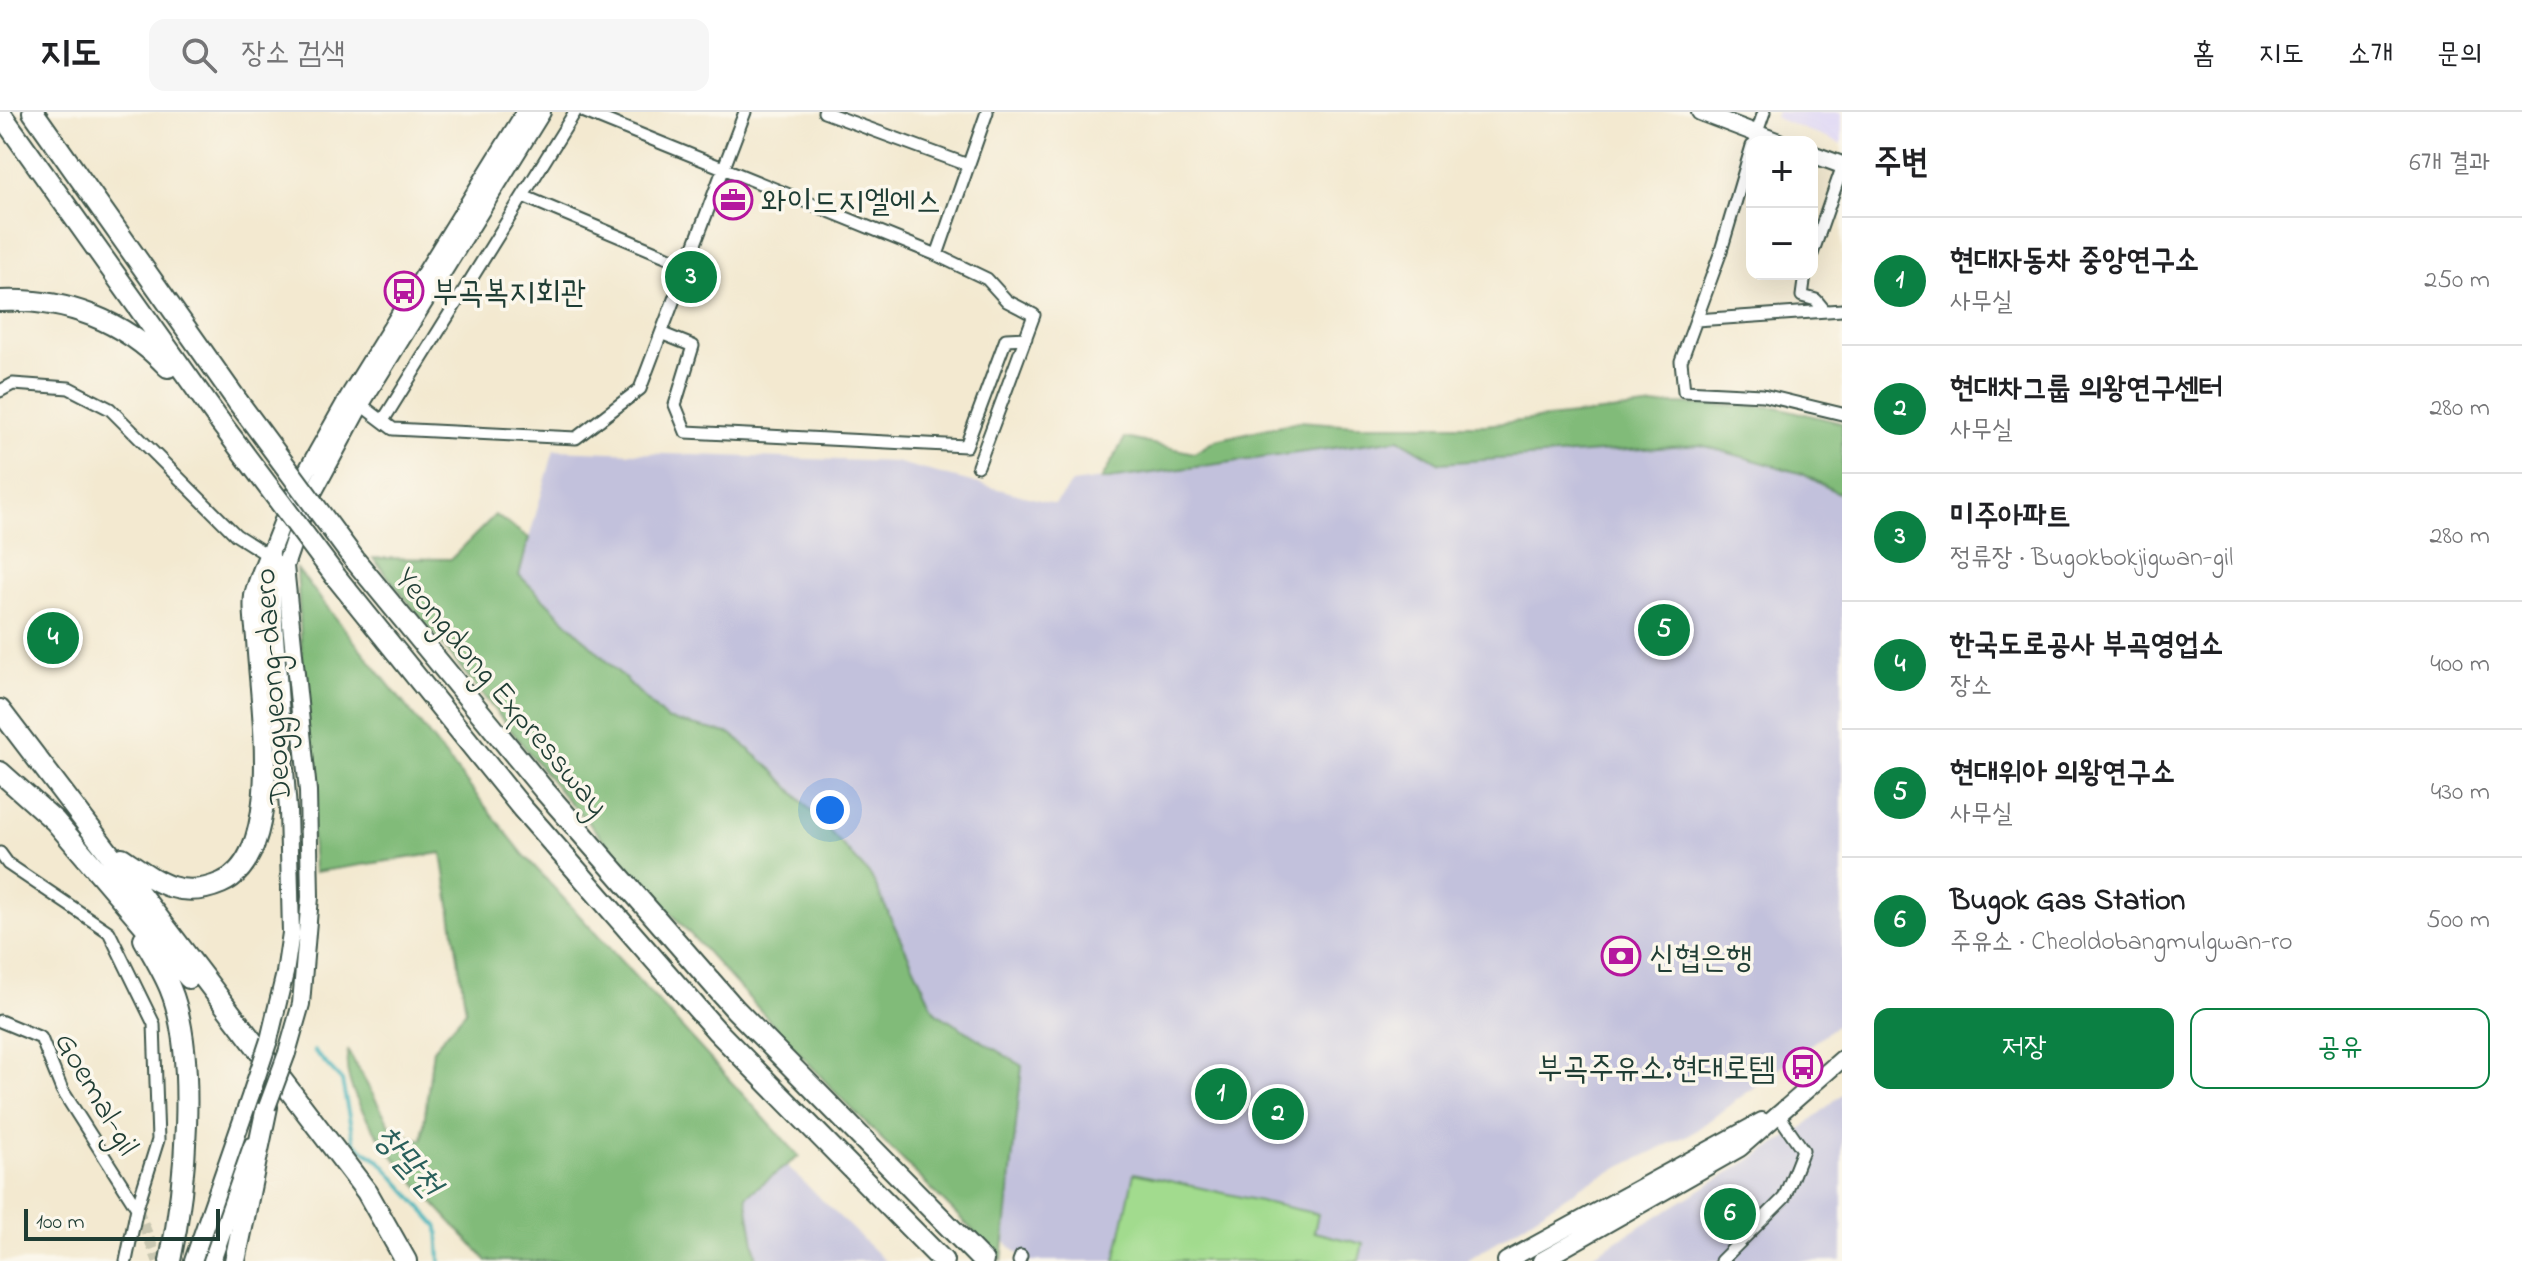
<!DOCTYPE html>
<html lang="ko">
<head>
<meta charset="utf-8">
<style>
  :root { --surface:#fff; --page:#f6f6f6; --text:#202124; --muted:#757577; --line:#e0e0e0; --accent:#0b8043 }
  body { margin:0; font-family:"Indie Flower","Poor Story",sans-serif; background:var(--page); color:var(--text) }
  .controls { position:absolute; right:24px; top:24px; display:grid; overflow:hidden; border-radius:16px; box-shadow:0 8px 32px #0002 }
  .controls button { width:72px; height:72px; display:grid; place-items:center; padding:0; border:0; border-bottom:2px solid var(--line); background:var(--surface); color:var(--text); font:40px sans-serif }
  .scale { position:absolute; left:24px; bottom:20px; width:196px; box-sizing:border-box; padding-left:8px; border:4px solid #1f3d34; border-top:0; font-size:22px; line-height:28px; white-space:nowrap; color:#1f3d34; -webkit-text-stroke:6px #fbf7ec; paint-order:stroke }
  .you { position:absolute; left:830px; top:698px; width:28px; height:28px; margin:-20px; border:6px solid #fff; border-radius:50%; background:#1a73e8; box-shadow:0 0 0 12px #1a73e833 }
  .badge { display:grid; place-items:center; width:52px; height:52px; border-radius:50%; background:var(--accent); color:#fff; font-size:26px; font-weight:700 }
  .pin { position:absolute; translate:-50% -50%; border:4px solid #fff; box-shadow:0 2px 8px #0006 }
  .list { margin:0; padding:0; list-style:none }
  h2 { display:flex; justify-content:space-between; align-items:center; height:104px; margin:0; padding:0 32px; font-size:34px }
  h2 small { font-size:26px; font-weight:400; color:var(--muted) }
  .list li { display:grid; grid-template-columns:52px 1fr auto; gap:24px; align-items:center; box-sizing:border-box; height:128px; padding:0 32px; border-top:2px solid var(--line) }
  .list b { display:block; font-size:30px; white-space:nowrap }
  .list p { margin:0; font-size:26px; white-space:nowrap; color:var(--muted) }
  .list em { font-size:26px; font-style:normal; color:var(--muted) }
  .actions { display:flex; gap:16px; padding:24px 32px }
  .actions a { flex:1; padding:18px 0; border:2px solid var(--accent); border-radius:16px; text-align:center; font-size:28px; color:var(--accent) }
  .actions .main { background:var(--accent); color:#fff }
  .icon { flex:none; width:44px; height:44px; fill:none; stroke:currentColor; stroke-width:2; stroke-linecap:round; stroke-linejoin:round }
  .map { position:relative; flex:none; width:1842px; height:1149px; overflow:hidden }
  header { display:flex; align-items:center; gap:48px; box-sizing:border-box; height:112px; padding:0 40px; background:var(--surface); border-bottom:2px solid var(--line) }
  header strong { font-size:38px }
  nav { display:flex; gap:44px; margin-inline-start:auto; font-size:28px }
  .search { width:560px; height:72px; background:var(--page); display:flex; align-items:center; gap:20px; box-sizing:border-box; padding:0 28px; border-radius:16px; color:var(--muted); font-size:30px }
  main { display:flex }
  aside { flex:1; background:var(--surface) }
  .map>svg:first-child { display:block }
  .built { fill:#ddd5f6 }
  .industrial { fill:#c2c1dc }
  .green { fill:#a2db8e; stroke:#608c61; stroke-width:2 }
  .forest { fill:#81bb79; stroke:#507c56; stroke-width:2 }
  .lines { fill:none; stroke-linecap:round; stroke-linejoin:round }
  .stream { stroke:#40b1b8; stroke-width:4 }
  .street-tunnel { stroke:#c9c7b1; stroke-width:11; stroke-dasharray:11 5.5; stroke-linecap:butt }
  .street-casing { stroke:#3f574b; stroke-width:15 }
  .secondary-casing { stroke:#3f574b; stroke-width:20 }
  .highway-casing { stroke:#3f574b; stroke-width:24 }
  .street { stroke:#fff; stroke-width:11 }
  .secondary { stroke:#fff; stroke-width:16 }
  .highway { stroke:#fff; stroke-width:20 }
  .secondary-bridge-casing { stroke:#3f574b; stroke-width:20; stroke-linecap:butt }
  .highway-bridge-casing { stroke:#3f574b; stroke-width:24; stroke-linecap:butt }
  .secondary-bridge { stroke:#fff; stroke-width:16 }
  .highway-bridge { stroke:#fff; stroke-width:20 }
  .labels { text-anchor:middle; stroke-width:7; stroke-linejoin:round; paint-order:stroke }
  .poi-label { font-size:32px; fill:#1f3d34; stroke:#fbf7ec; text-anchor:start }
  .street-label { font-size:32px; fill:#1f3d34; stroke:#fbf7ec }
  .water-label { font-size:34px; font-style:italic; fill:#29605c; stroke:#fbf7ec }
</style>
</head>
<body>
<header>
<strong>지도</strong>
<div class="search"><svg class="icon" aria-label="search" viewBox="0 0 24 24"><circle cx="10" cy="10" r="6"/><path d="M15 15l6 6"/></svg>장소 검색</div>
<nav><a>홈</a><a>지도</a><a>소개</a><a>문의</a></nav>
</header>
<main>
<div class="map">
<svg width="1842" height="1149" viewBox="0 0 1842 1149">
  <rect width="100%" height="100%" fill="#fbf7ec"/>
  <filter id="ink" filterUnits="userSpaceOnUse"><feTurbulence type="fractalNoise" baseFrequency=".0125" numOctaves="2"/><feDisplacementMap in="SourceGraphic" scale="16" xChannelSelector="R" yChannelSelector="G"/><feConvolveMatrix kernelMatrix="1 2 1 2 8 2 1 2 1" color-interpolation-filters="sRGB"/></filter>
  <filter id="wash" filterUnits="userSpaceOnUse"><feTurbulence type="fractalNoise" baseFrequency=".006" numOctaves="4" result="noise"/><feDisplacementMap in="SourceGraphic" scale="32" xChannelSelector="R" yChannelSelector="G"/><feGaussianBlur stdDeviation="1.8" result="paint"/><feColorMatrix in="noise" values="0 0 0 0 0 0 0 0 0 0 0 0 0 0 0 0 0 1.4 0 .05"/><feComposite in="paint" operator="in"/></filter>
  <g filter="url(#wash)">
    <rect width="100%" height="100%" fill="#f3e9d0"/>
    <path class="built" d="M1777 0H1842V32L1775 6Z"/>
    <path class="industrial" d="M1399 327 1440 351 1701 333 1803 362 1842 383V909L1694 1020 1587 1071 1466 1149H1026L1005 1130 1022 953 935 900 871 764 731 622 666 607 519 462 554 338 895 350 1055 392 1072 371Z
      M1842 982V1149H1583L1801 1017Z
      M787 1054 885 1149H757L746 1084Z"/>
    <path class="green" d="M1134 1061 1318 1102 1314 1120 1363 1132 1359 1149H1115Z"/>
    <path class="forest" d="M1673 292 1777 295 1842 311V376L1838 381 1803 362 1701 333 1440 351 1399 327 1101 368 1125 326 1194 341 1216 328 1299 309 1355 313H1485Z
      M495 403 529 426 519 463 666 607 731 622 775 660 871 764 935 900 1022 954 1002 1148 835 980 562 682 373 446 451 447Z
      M297 457 524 743 799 1044 746 1084 757 1149H487C451 1107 333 998 348 939L394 1020 422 1028 433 937 466 899 442 741 314 760Z"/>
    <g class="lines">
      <path class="stream" d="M314 939 342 969 354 1031 380 1049 438 1115 440 1149"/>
    </g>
  </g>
  <g filter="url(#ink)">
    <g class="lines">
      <path class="street-tunnel" d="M137 1096 158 1149"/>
      <g class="street-casing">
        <path id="street" d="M585 0 937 143 987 167 1007 189 1034 203 978 354
          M824 0 968 53
          M1755 26 1764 0
          M1752 34 1720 142 1681 249 1684 279 1763 283 1842 302
          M523 84 689 154
          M1812 142 1842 56
          M937 143 987 0
          M1805 162 1802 184 1816 188 1825 199
          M1696 208 1842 198
          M663 222 693 234 675 293 686 320 966 334 1006 227 1026 226
          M0 279 13 272 69 276 110 297 236 423 285 454
          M356 289 393 317 576 326 640 277 745 0
          M384 307 575 0
          M0 741 8 752 109 820 154 912 158 1028 137 1096 126 1149
          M0 909 41 926 62 978 137 1096
          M1019 1149 1021 1144
          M1721 1149 1784 1086 1803 1038 1778 1002"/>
      </g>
      <g class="secondary-casing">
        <path id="secondary" d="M1700 0 1779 30
          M1812 42 1842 53
          M269 928 285 861 291 821 288 698 269 444 293 383 349 284 525 0
          M287 941 301 892 310 785 308 679 285 454 305 396 361 292 542 0
          M193 1149 251 982
          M212 1149 252 1034
          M1506 1149 1762 1009
          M1541 1149 1740 1036 1842 947"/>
      </g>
      <g class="highway-casing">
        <path id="highway" d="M33 0 238 290
          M0 1 220 310
          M0 189C65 186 123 208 168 255
          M354 447 543 677 735 897 983 1149
          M336 465 522 696 716 918 943 1149
          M0 598 367 1080 406 1149
          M0 660 55 709 189 866
          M122 746C156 769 179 789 221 771 287 743 260 587 257 527 256 513 253 497 255 484 258 471 264 457 269 444
          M144 827C153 843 163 859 170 876 198 943 185 1078 170 1149
          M235 1149 267 995"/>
      </g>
      <use href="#street" class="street"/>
      <use href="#secondary" class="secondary"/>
      <use href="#highway" class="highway"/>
      <g class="secondary-bridge-casing">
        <path id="secondary-bridge" d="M251 982 269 928
          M267 995 287 941"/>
      </g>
      <g class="highway-bridge-casing">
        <path id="highway-bridge" d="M238 290 354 447
          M220 310 336 465"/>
      </g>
      <use href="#secondary-bridge" class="secondary-bridge"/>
      <use href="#highway-bridge" class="highway-bridge"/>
    </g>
  </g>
  <defs>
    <g id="office-ring" transform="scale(2)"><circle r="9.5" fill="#fbf7ec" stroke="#b5179e" stroke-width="1.5"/><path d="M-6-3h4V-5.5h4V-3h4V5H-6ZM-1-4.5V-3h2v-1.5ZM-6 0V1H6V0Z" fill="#b5179e"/></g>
    <g id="bus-ring" transform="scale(2)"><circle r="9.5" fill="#fbf7ec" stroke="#b5179e" stroke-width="1.5"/><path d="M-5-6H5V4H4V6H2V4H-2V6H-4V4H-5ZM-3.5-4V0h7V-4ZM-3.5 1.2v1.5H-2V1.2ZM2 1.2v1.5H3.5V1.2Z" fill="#b5179e"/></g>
    <g id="bank-ring" transform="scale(2)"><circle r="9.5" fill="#fbf7ec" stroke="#b5179e" stroke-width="1.5"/><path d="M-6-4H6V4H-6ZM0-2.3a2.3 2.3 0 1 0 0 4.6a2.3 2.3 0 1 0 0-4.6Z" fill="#b5179e"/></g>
  </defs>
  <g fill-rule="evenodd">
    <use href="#office-ring" x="733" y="88"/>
    <use href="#bus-ring" x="404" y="179"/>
    <use href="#bank-ring" x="1621" y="844"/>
    <use href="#bus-ring" x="1803" y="955"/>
  </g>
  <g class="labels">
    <g class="poi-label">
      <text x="761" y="99">와이드지엘에스</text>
      <text x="432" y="190">부곡복지회관</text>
      <text x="1649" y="855">신협은행</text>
      <text x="1775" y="966" text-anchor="end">부곡주유소.현대로템</text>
    </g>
    <g class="street-label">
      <text transform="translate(271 574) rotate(-94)" y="11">Deogyeong-daero</text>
      <text transform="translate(503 579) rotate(50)" y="11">Yeongdong Expressway</text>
      <text transform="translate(98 981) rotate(60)" y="11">Goemal-gil</text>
    </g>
    <g class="water-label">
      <text transform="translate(409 1048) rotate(48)" y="12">창말천</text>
    </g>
  </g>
</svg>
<div class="controls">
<button>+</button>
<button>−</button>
</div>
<div class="scale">100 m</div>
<div class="you"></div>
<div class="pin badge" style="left:1221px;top:982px">1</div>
<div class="pin badge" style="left:1278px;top:1002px">2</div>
<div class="pin badge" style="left:691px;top:165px">3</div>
<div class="pin badge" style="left:53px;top:526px">4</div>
<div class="pin badge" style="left:1664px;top:518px">5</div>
<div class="pin badge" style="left:1730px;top:1102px">6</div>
</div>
<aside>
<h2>주변<small>6개 결과</small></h2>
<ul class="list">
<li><span class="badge">1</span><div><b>현대자동차 중앙연구소</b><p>사무실</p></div><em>250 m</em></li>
<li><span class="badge">2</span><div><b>현대차그룹 의왕연구센터</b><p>사무실</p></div><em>280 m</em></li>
<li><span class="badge">3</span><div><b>미주아파트</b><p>정류장 · Bugokbokjigwan-gil</p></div><em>280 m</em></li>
<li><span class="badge">4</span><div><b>한국도로공사 부곡영업소</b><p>장소</p></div><em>400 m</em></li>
<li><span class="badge">5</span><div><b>현대위아 의왕연구소</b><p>사무실</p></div><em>430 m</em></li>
<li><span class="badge">6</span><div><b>Bugok Gas Station</b><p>주유소 · Cheoldobangmulgwan-ro</p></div><em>500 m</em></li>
</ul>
<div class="actions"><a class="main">저장</a><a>공유</a></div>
</aside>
</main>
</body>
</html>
